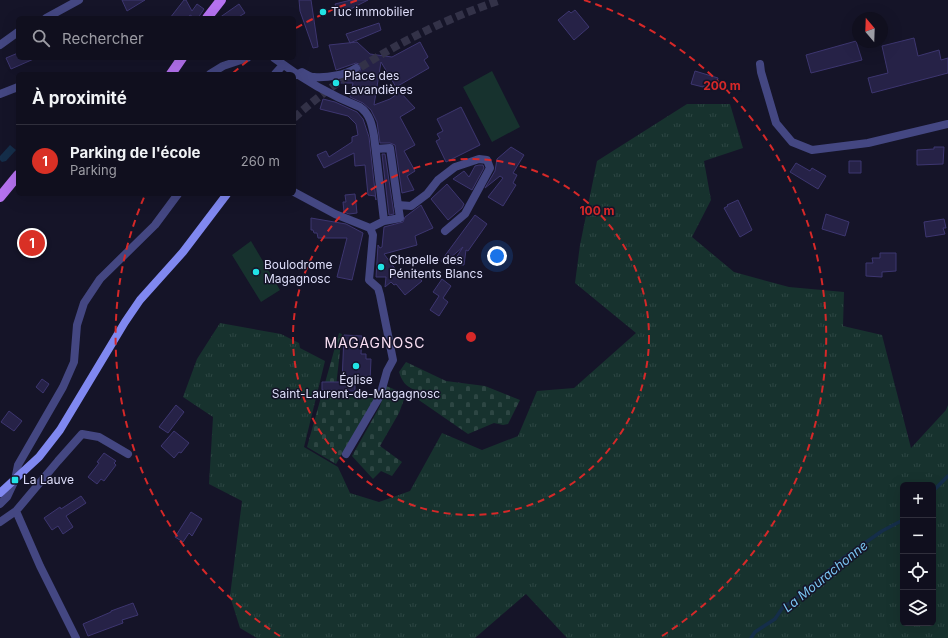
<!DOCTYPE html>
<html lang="fr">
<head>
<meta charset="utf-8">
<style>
  :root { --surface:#100f1e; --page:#1e1d2b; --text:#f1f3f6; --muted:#9c9ca4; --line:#302f3c; --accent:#d93025 }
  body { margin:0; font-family:Inter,sans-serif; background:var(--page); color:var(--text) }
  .controls { position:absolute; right:12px; bottom:12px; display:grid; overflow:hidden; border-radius:6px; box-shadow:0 4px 16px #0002 }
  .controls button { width:36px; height:36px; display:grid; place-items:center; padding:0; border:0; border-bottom:1px solid var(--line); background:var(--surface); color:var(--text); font:20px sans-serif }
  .compass { position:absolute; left:852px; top:12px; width:36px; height:36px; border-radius:50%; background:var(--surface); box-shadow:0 4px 16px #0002; rotate:341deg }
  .you { position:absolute; left:497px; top:256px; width:14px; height:14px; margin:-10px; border:3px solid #fff; border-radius:50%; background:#1a73e8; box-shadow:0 0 0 6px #1a73e833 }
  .badge { display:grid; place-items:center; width:26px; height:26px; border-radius:50%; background:var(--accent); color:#fff; font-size:13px; font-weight:700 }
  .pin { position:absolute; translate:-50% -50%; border:2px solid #fff; box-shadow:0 1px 4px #0006 }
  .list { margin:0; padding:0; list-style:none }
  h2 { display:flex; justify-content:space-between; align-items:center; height:52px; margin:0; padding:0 16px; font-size:17px }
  h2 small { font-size:13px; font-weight:400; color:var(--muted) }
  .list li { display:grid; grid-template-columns:26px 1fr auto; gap:12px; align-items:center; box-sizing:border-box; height:72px; padding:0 16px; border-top:1px solid var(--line) }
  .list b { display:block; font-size:15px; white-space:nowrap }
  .list p { margin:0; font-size:13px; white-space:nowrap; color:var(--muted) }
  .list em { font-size:13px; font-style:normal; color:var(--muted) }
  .icon { flex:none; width:22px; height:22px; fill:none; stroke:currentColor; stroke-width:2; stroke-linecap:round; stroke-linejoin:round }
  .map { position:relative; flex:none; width:948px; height:638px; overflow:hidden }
  .search { position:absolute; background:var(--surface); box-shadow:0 4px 16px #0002; left:16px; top:16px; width:280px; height:44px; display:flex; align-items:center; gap:10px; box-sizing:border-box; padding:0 14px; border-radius:6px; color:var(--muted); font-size:15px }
  .panel { position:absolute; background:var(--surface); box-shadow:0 4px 16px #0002; left:16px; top:72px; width:280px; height:124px; border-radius:6px }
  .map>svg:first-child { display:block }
  .grass { fill:url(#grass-tufts); fill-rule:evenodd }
  .cemetery { fill:url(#cemetery-stones) }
  .garden { fill:#17322e }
  .water { fill:#152e4a }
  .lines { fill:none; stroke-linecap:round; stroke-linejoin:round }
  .stream { stroke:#152e4a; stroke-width:3.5 }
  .building { fill:#262247; stroke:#3d3670 }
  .secondary-tunnel { stroke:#333248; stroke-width:8; stroke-dasharray:8 4; stroke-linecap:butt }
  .pedestrian { stroke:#444782; stroke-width:8 }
  .minor { stroke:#444782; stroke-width:8 }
  .secondary { stroke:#8088f0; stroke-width:8 }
  .primary { stroke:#b572ef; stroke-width:10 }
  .ring { fill:none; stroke:#d62828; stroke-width:2; stroke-dasharray:7 5 }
  .poi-dot { fill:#21e3e5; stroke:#151428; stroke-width:1.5 }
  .labels { text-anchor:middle; stroke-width:3; stroke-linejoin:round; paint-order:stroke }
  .poi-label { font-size:12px; fill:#dfdffb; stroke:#151428; text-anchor:start }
  .water-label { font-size:13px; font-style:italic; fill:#78c3ef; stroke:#151428 }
  .quarter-label { font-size:14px; letter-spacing:1px; fill:#fbe0f4; stroke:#151428 }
  .centre { fill:#d62828; stroke:#151428; stroke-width:2 }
  .ring-label { font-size:12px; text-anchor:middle; font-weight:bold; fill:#d62828; stroke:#151428; stroke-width:3; stroke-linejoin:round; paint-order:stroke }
</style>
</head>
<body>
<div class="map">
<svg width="948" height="638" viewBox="0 0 948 638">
  <defs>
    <pattern id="grass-tufts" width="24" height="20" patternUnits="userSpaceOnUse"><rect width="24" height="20" fill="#17322e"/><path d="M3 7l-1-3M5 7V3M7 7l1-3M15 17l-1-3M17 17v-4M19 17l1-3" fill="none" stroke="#2d4643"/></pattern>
    <pattern id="cemetery-stones" width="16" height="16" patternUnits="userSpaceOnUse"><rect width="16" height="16" fill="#17322e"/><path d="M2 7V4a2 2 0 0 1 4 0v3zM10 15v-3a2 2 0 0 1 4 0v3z" fill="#2d4643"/></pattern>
  </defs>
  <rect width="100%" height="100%" fill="#151428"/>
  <path class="grass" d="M687 104H730L743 148 704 161 711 200 692 237 734 272 789 287 844 292 843 326 882 335 911 448 946 410 948 405V638H567L526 594 475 638H257L240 628 230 596 242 501 209 484 213 417 183 397 197 359 220 323 281 334 299 343 300 348 325 361 304 447 338 467 350 493 379 502 410 491 442 433 482 450 518 436 537 391 574 388 636 333 575 283 580 245 597 161ZM903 485H933V623H903Z"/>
  <path class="cemetery" d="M339 333 342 334 335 395 375 398 336 464 307 447Z
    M406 362 446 381 485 386 520 400 508 424 503 425 494 423 468 434 413 396 415 390C405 386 402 381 399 372Z
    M386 386 406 394 399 413 380 446 402 462 392 476 381 471 373 479 352 456 380 406Z"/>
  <path class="garden" d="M492 71 520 127 492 142 463 87Z
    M251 241 280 290 261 302 232 255Z"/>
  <path class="water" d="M10 145 16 150 6 161 2 162 0 160V156Z"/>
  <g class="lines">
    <path class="stream" d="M933 491 948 476
      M751 638 755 632 775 619 783 607 793 601 842 559 882 531 903 520"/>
  </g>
  <path class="building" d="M122 0H145L127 11Z
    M184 0H186L192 11 197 4 204 9 198 18H195L190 15 188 18H170Z
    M299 0H311L318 47 313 48 300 11Z
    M351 0H368L339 15 335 4Z
    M239 4 245 13 237 18H219Z
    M575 10 589 27 574 40 558 20 569 11 571 13Z
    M379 23 381 30 350 43 346 34Z
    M914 38 918 56 939 50 941 60 948 58V73L872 93 868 78 888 73 882 46Z
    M856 41 862 60 811 73 806 55Z
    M357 42 370 54 392 57 420 42 428 57 424 60 429 68 396 87 381 62 374 105 390 99 400 92 415 108 400 117 415 145 404 151 415 171 407 176 414 190 402 193 395 145 390 143H380L377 122 371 110 363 103 350 97 353 83H336V81L349 78 359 73 361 68 359 64 356 63 336 70 329 45Z
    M18 53V58H36L11 69 6 58Z
    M695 71 718 78 715 89 703 86V87L691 84Z
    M323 99 335 102 357 112 363 119 369 137 376 200 375 196 368 195 365 165 355 166 354 153 324 168 317 155 326 151 329 157 352 142V137L358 135 356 124 348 116 320 109Z
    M461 107 480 145 446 162 436 141 440 139 437 134 443 131 437 119Z
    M511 147 524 155 513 173 517 175 513 183 516 185 503 206 488 197 503 178 500 176 485 188 495 171 497 159Z
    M934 147H944L943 164 917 165V150L934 149Z
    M382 154H385L394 214 389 215Z
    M849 161H861V173H849Z
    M796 163 810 171 812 168 826 176 818 189 790 172Z
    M479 165H483L484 168 472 190 453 179 464 171 469 177 475 166Z
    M447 184 464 204 462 208 448 220 431 199Z
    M355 194 357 213 349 214 344 212 343 202H346L345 195Z
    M738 200 752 230 740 237 724 208 728 206 727 205Z
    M421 205 433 228 415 236 417 245 384 254 402 278 412 270 422 281 405 295 396 284 394 285 391 282 385 287 386 277H376L378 245 380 248 382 247 384 227 403 222 405 217Z
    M826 214 849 222 845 236 822 229Z
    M475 215 487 224 468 251 466 250 464 265 452 264 463 247 444 263 441 261Z
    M311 218 346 224 363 233 352 280 337 277 347 238H318L317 233H314L313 230H311Z
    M944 219 946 228H943L945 234 926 237 924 222Z
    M880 253H896V271L882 272V277L866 276V263H873L872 258H880Z
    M442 279 451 286 443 298 448 302 439 316 430 310 439 296 433 292Z
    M344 335 362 336 361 354H366V359H371L370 382H355V391L322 390V382H342Z
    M42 379 49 384 43 393 36 387Z
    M176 405 184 412 168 433 159 427Z
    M9 411 22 421 14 431 1 422Z
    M174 431 189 443 181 453 179 452 174 458 161 446Z
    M104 453 116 461 114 463 116 465 104 481 101 479 97 484 88 477 99 463 97 462Z
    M81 496 86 503 66 516 73 527 63 534 58 526 52 530 44 518 60 507 61 509Z
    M191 512 202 519 192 536 189 533 183 542 175 537Z
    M133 603 138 615 122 620 123 623 88 636 83 624 111 612V611Z"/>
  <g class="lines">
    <path class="secondary-tunnel" d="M294 118C351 66 429 24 501 0"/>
    <path class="pedestrian" d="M376 149 390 148 398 205"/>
    <path class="minor" d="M46 18 79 0
      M0 45 18 32
      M274 58C302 79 327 94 360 107 370 114 372 125 374 136L384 221 370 228
      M760 64 761 72 776 123 792 142 812 150 868 143 948 124
      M210 74 223 66 247 58
      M275 74 283 65
      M296 75 302 72C306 74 310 77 314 77 328 78 345 75 356 68
      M0 94 18 87
      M294 192 335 214 370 228
      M384 221 400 218 398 205 411 206 427 194 438 180 455 167 479 159 487 160 490 168 465 214 445 231
      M346 454 380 396 387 371 393 360 380 295 378 288 369 280 373 235 370 228
      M0 504 7 497 15 480 18 465 63 387 74 362 77 325 84 303 100 279 155 225 178 194
      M16 511 40 566 76 638
      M0 522 16 511 58 461 82 434 99 437 128 454"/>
    <path class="secondary" d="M0 493 39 457 60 430 125 322 140 300 183 252 227 194"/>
    <path class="primary" d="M207 18 221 0
      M171 74 182 58
      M0 197 18 175"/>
  </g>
  <g class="ring">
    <circle cx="471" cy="337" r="178"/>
    <path d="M280 636A355 355 0 0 1 145 195M233 73A355 355 0 0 1 250 59M296 28A355 355 0 0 1 358 0M584 0A355 355 0 0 1 662 636"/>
  </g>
  <g class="poi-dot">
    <circle cx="323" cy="12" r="4"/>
    <circle cx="336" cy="83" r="4"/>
    <circle cx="381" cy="267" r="4"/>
    <circle cx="256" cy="272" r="4"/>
    <circle cx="356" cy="366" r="4"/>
    <rect x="11" y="476" width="8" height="8" rx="2"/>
  </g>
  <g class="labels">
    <g class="poi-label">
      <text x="331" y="16">Tuc immobilier</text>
      <text x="344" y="80">Place des<tspan x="344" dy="14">Lavandières</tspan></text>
      <text x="389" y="264">Chapelle des<tspan x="389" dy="14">Pénitents Blancs</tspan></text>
      <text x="264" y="269">Boulodrome<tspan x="264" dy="14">Magagnosc</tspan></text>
      <text x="356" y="384" text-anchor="middle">Église<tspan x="356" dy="14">Saint-Laurent-de-Magagnosc</tspan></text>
      <text x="23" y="484">La Lauve</text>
    </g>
    <g class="water-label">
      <text transform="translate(825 576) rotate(-39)" y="5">La Mourachonne</text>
    </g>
    <g class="quarter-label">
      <text x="375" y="348">MAGAGNOSC</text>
    </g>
  </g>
  <circle cx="471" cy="337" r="6" class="centre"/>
  <g class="ring-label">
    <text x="722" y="90">200 m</text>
    <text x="597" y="215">100 m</text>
  </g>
</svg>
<div class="controls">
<button>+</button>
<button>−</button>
<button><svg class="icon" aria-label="locate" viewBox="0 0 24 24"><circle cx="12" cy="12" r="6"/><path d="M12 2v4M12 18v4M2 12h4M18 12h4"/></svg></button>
<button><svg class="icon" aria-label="layers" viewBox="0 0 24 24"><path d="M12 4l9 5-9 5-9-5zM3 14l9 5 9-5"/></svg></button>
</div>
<svg class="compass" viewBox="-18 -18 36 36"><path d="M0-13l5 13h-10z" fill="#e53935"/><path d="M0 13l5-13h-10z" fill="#9c9ca4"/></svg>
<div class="you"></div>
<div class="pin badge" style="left:32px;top:243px">1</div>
<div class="search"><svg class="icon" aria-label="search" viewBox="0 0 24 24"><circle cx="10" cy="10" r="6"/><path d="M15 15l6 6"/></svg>Rechercher</div>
<section class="panel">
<h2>À proximité<small></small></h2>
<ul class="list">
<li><span class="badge">1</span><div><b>Parking de l'école</b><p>Parking</p></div><em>260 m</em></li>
</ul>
</section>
</div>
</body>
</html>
